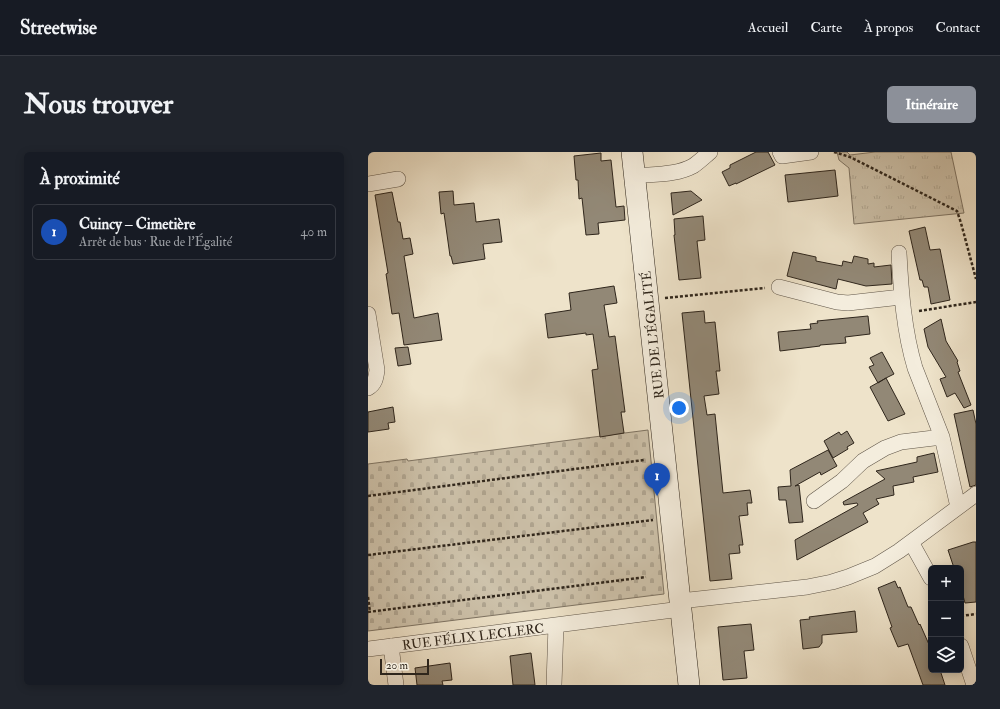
<!DOCTYPE html>
<html lang="fr">
<head>
<meta charset="utf-8">
<style>
  :root { --surface:#171b24; --page:#20242c; --text:#f1f3f6; --muted:#9ea1a6; --line:#363941; --accent:#8c9099 }
  body { margin:0; font-family:"IM FELL Double Pica",serif; background:var(--page); color:var(--text) }
  .controls { position:absolute; right:12px; bottom:12px; display:grid; overflow:hidden; border-radius:6px; box-shadow:0 2px 10px #0003 }
  .controls button { width:36px; height:36px; display:grid; place-items:center; padding:0; border:0; border-bottom:1px solid var(--line); background:var(--surface); color:var(--text); font:20px sans-serif }
  .scale { position:absolute; left:12px; bottom:10px; width:49px; box-sizing:border-box; padding-left:4px; border:2px solid #2f261c; border-top:0; font-size:11px; line-height:14px; white-space:nowrap; color:#2f261c; -webkit-text-stroke:3px #f4eddd; paint-order:stroke }
  .you { position:absolute; left:311px; top:256px; width:14px; height:14px; margin:-10px; border:3px solid #fff; border-radius:50%; background:#1a73e8; box-shadow:0 0 0 6px #1a73e833 }
  .badge { display:grid; place-items:center; width:26px; height:26px; border-radius:50%; background:var(--accent); color:#fff; font-size:13px; font-weight:700 }
  .pin { position:absolute; translate:-50% -33px; filter:drop-shadow(0 1px 2px #0008) }
  .pin::after { content:''; position:absolute; top:21px; width:14px; height:12px; background:inherit; clip-path:polygon(0 0,100% 0,50% 100%) }
  .list { margin:0; padding:0; list-style:none }
  h2 { display:flex; justify-content:space-between; align-items:center; height:52px; margin:0; padding:0 16px; font-size:17px }
  h2 small { font-size:13px; font-weight:400; color:var(--muted) }
  .list li { display:grid; grid-template-columns:26px 1fr auto; gap:12px; align-items:center; box-sizing:border-box; height:56px; margin:0 8px 8px; padding:0 8px; border:1px solid var(--line); border-radius:6px }
  .list b { display:block; font-size:15px; white-space:nowrap }
  .list p { margin:0; font-size:13px; white-space:nowrap; color:var(--muted) }
  .list em { font-size:13px; font-style:normal; color:var(--muted) }
  .icon { flex:none; width:22px; height:22px; fill:none; stroke:currentColor; stroke-width:2; stroke-linecap:round; stroke-linejoin:round }
  .map { position:relative; flex:none; width:608px; height:533px; overflow:hidden; border-radius:6px }
  header { display:flex; align-items:center; gap:24px; box-sizing:border-box; height:56px; padding:0 20px; background:var(--surface); border-bottom:1px solid var(--line) }
  header strong { font-size:19px }
  nav { display:flex; gap:22px; margin-inline-start:auto; font-size:14px }
  .intro { display:flex; align-items:center; justify-content:space-between; box-sizing:border-box; height:96px; padding:0 24px }
  h1 { margin:0; font-size:28px }
  .button { padding:10px 18px; border-radius:6px; background:var(--accent); color:#fff; font-size:14px; font-weight:700 }
  main { display:flex; gap:24px; padding:0 24px }
  aside { flex:1; background:var(--surface); border-radius:6px; box-shadow:0 2px 10px #0003 }
  .map>svg:first-child { display:block }
  .grass { fill:url(#grass-tufts); stroke:#7e7464 }
  .cemetery { fill:url(#cemetery-stones); stroke:#7e7464 }
  .building { fill:#928876; stroke:#2f261c }
  .lines { fill:none; stroke-linecap:round; stroke-linejoin:round }
  .street-casing { stroke:#5f5548; stroke-width:16 }
  .secondary-casing { stroke:#2f261c; stroke-width:22 }
  .path { stroke:#2f261c; stroke-width:2.5; stroke-dasharray:3 2; stroke-linecap:butt }
  .street { stroke:#f4eddd; stroke-width:15 }
  .secondary { stroke:#f4eddd; stroke-width:21 }
  .labels { text-anchor:middle; stroke-width:3; stroke-linejoin:round; paint-order:stroke }
  .street-label { font-size:13px; fill:#2f261c; stroke:#f4eddd }
</style>
</head>
<body>
<header>
<strong>Streetwise</strong>
<nav><a>Accueil</a><a>Carte</a><a>À propos</a><a>Contact</a></nav>
</header>
<div class="intro"><h1>Nous trouver</h1><a class="button">Itinéraire</a></div>
<main>
<aside>
<h2>À proximité<small></small></h2>
<ul class="list">
<li><span class="badge" style="background:#1a4fb4">1</span><div><b>Cuincy – Cimetière</b><p>Arrêt de bus · Rue de l'Égalité</p></div><em>40 m</em></li>
</ul>
</aside>
<div class="map">
<svg width="608" height="533" viewBox="0 0 608 533">
  <defs>
    <pattern id="grass-tufts" width="24" height="20" patternUnits="userSpaceOnUse"><rect width="24" height="20" fill="#cec3ac"/><path d="M3 7l-1-3M5 7V3M7 7l1-3M15 17l-1-3M17 17v-4M19 17l1-3" fill="none" stroke="#b1a793"/></pattern>
    <pattern id="cemetery-stones" width="16" height="16" patternUnits="userSpaceOnUse"><rect width="16" height="16" fill="#cec3ac"/><path d="M2 7V4a2 2 0 0 1 4 0v3zM10 15v-3a2 2 0 0 1 4 0v3z" fill="#b1a793"/></pattern>
  </defs>
  <rect width="100%" height="100%" fill="#eee3ca"/>
  <filter id="stains"><feTurbulence type="fractalNoise" baseFrequency=".005" numOctaves="4"/><feColorMatrix values="0 0 0 0 .2 0 0 0 0 .09 0 0 0 0 .02 0 0 0 .5 -.17"/></filter>
  <radialGradient id="worn" r=".72"><stop offset=".6" stop-color="#630" stop-opacity="0"/><stop offset="1" stop-color="#630" stop-opacity=".3"/></radialGradient>
  <path class="grass" d="M469 0H479L482 3 507 0H583L596 61 486 72 481 16 471 8Z"/>
  <path class="cemetery" d="M280 278 296 442 0 479V312L39 307 40 309Z"/>
  <path class="building" d="M388 0H400L407 13 368 32V31L361 34 354 20 362 16V13Z
    M233 1V9L243 8 248 55 256 54 257 68 230 71 231 82 218 83 214 46 211 47 210 28H208L206 4Z
    M467 18 470 44 420 50 417 23Z
    M85 39 86 53 106 51 108 70 131 67 134 90 115 92 117 107 85 112 83 104H82L76 61 73 62 71 40Z
    M323 39 334 48 305 63 303 41Z
    M24 40 30 70H32L35 87 42 86 45 102 36 104 46 166 70 161 74 188 36 193 31 161 24 162 18 122 20 121 7 43Z
    M335 64 337 88 329 89 333 126 311 128 306 83H307L306 67Z
    M557 75 562 98 572 97 582 148 563 152 560 135H556L554 128H552L541 79Z
    M425 100 448 105V109L474 114 475 109 484 111 486 104 500 107V112L506 111V115L523 113 524 132 498 134 470 127 468 137 419 124Z
    M246 134 249 151 236 153 241 185 247 184 257 260H253L256 281 232 285 224 218 230 217 225 182 218 183V181L180 186 177 162 203 158 201 141Z
    M336 159 337 171 347 170 352 219H348L351 242 336 244 339 263 347 262 355 341 382 338 384 351H379L380 363 371 364 375 393H371L372 401 361 402 364 427 342 429 314 161Z
    M500 164 502 182 477 185 478 191 452 193V194L412 199 410 180 443 177 442 172 450 171 449 169Z
    M573 167 578 189 590 209 589 210 592 219 590 220 603 253 596 256 587 241 579 245 572 227 578 225 560 195 556 177Z
    M40 195 43 212 30 214 27 196Z
    M514 200 526 222 518 226 537 262 520 269 502 235 518 226 510 231 501 215 506 213 502 206Z
    M25 255 27 270 20 271 21 277 0 280V260Z
    M605 258 608 272V333L602 335 586 262Z
    M479 279 486 291 479 295 480 297 465 306 456 289 471 280 473 283Z
    M460 298 469 314 453 323 452 320 427 334 431 333 435 370 421 371 418 348H411L410 335 423 334 422 318Z
    M566 301 570 320 545 325 546 330 525 334 526 343 508 347 511 352 495 361 500 370 429 408 427 388 490 353 489 351 476 353 475 350 517 327 508 319 549 310V305Z
    M605 390H608V450L597 451 593 436V416H586L580 398Z
    M527 429 530 436 532 435 540 455H543L551 473 552 472 563 497V518H572L577 533H555L540 492 530 495 522 476 524 475 510 436Z
    M487 459 489 480 454 483V491L451 495 435 497 432 468 442 467 441 465Z
    M383 472 386 498 376 499 379 526 355 528 350 475Z
    M163 501 167 533H145L142 504Z
    M82 511 84 528 74 529 75 533H49L47 516Z"/>
  <g class="lines">
    <g class="street-casing">
      <path id="street" d="M412 0 414 4 443 0
        M267 24C285 22 309 23 325 14 331 10 336 5 342 0
        M0 32 30 27
        M531 101C533 140 536 179 547 216L574 285 590 355
        M411 135 469 150 480 151 533 145
        M0 162 9 218C8 226 7 232 0 236
        M446 349 474 329 495 309 517 296 533 290 574 285
        M543 390 563 426
        M312 449 439 435 464 430 480 425 507 414 531 399 608 342
        M23 494 28 533
        M593 494 606 533
        M0 497 313 457
        M186 533 188 473"/>
    </g>
    <g class="secondary-casing">
      <path id="secondary" d="M264 0 321 533"/>
    </g>
    <path class="path" d="M466 0 482 5 589 59 593 71 608 127
      M297 146 397 136
      M551 159 608 150
      M0 344 276 308
      M0 403 285 368
      M0 445 2 460
      M0 460 278 425
      M593 464 608 462"/>
    <use href="#street" class="street"/>
    <use href="#secondary" class="secondary"/>
  </g>
  <g class="labels">
    <g class="street-label">
      <text transform="translate(284 183) rotate(-96)" y="5">RUE DE L'ÉGALITÉ</text>
      <text transform="translate(105 484) rotate(-7)" y="5">RUE FÉLIX LECLERC</text>
    </g>
  </g>
  <rect width="100%" height="100%" filter="url(#stains)"/>
  <rect width="100%" height="100%" fill="url(#worn)"/>
</svg>
<div class="controls">
<button>+</button>
<button>−</button>
<button><svg class="icon" aria-label="layers" viewBox="0 0 24 24"><path d="M12 4l9 5-9 5-9-5zM3 14l9 5 9-5"/></svg></button>
</div>
<div class="scale">20 m</div>
<div class="you"></div>
<div class="pin badge" style="left:289px;top:344px;background:#1a4fb4">1</div>
</div>
</main>
</body>
</html>
